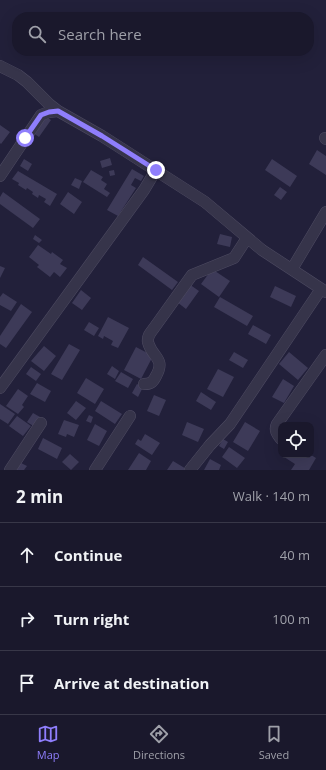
<!DOCTYPE html>
<html lang="en">
<head>
<meta charset="utf-8">
<style>
  :root { --surface:#1a182c; --page:#232134; --text:#f1f3f6; --muted:#9fa0a9; --line:#383748; --accent:#8f7efc }
  body { margin:0; font-family:"Open Sans",sans-serif; background:var(--page); color:var(--text) }
  .controls { position:absolute; right:12px; bottom:12px; display:grid; overflow:hidden; border-radius:8px; box-shadow:0 4px 16px #0002 }
  .controls button { width:36px; height:36px; display:grid; place-items:center; padding:0; border:0; border-bottom:1px solid var(--line); background:var(--surface); color:var(--text); font:20px sans-serif }
  .stop { position:absolute; width:12px; height:12px; margin:-9px; border:3px solid #8f7efc; border-radius:50%; background:#fff }
  .stop.end { background:#8f7efc; border-color:#fff; box-shadow:0 1px 4px #0008 }
  .list { margin:0; padding:0; list-style:none }
  h2 { display:flex; justify-content:space-between; align-items:center; height:52px; margin:0; padding:0 16px; font-size:17px }
  h2 small { font-size:13px; font-weight:400; color:var(--muted) }
  .list li { display:grid; grid-template-columns:26px 1fr auto; gap:12px; align-items:center; box-sizing:border-box; height:64px; padding:0 16px; border-top:1px solid var(--line) }
  .list b { display:block; font-size:15px; white-space:nowrap }
  .list em { font-size:13px; font-style:normal; color:var(--muted) }
  .icon { flex:none; width:22px; height:22px; fill:none; stroke:currentColor; stroke-width:2; stroke-linecap:round; stroke-linejoin:round }
  .map { position:relative; flex:none; width:326px; height:470px; overflow:hidden }
  .search { position:absolute; background:var(--surface); box-shadow:0 4px 16px #0002; left:12px; right:12px; top:12px; height:44px; display:flex; align-items:center; gap:10px; box-sizing:border-box; padding:0 14px; border-radius:16px; color:var(--muted); font-size:15px }
  .sheet { height:244px; background:var(--surface) }
  nav { display:flex; justify-content:space-around; align-items:center; box-sizing:border-box; height:56px; border-top:1px solid var(--line); background:var(--surface); font-size:11px; color:var(--muted) }
  nav a { display:grid; justify-items:center; gap:2px }
  nav .on { color:var(--accent) }
  .map>svg:first-child { display:block }
  .building { fill:#3d3a58 }
  .lines { fill:none; stroke-linecap:round; stroke-linejoin:round }
  .minor-casing { stroke:#4e4b62; stroke-width:12 }
  .minor { stroke:#36344a; stroke-width:11 }
  .route { stroke:#8f7efc; stroke-width:5 }
</style>
</head>
<body>
<div class="map">
<svg width="326" height="470" viewBox="0 0 326 470">
  <rect width="100%" height="100%" fill="#22203a"/>
  <path class="building" d="M45 116 51 120 39 137 33 133Z
    M0 125 10 132 1 144 0 143Z
    M317 150 326 156V175L309 164Z
    M110 158 112 165 102 168 100 161Z
    M24 159 32 164 28 171 20 166Z
    M272 159 297 176 290 187 265 170Z
    M132 169 144 176 141 181 135 178 131 185 136 188 118 216 107 210Z
    M91 170 103 177 101 180 107 184 104 189 110 193 107 197 83 182Z
    M114 170 115 175 110 176 109 171Z
    M18 171 57 194 50 206 44 202 46 199 39 195 38 198 32 194 33 192 27 188 26 190 18 185 19 183 12 179Z
    M75 178 82 181 79 189 71 185Z
    M280 187 287 192 281 200 274 195Z
    M3 192 40 219 33 228 0 204V197Z
    M68 192 82 202 74 214 60 204Z
    M220 234 232 237 230 247 217 244Z
    M35 235 42 240 39 243 33 239Z
    M38 245 51 254 52 252 63 260 60 264 67 268 60 277 54 272 50 277 37 267 39 265 29 257Z
    M143 257 178 282 172 290 138 265Z
    M0 266 5 268 0 278Z
    M212 269 230 281 219 297 201 284Z
    M189 284 199 291 186 309 177 302Z
    M275 286 296 296 291 307 270 297Z
    M81 290 91 298 82 310 72 303Z
    M3 293 17 302 11 311 0 305V297Z
    M220 297 253 316 247 326 214 307Z
    M21 304 32 312 6 348 0 344V336Z
    M108 317 129 328 118 348 111 345 113 341 104 336 103 339 98 336Z
    M89 322 99 328 94 336 84 330Z
    M253 325 271 335 266 344 248 334Z
    M69 344 80 350 62 380 51 374Z
    M44 346 56 356 44 371 31 361Z
    M136 347 153 356 141 379 124 370Z
    M234 352 248 360 243 368 229 360Z
    M289 352 308 368 298 380 279 364Z
    M112 366 119 371 115 379 107 374Z
    M31 367 41 374 36 381 26 374Z
    M218 369 234 377 223 397 207 389Z
    M121 372 133 379 128 388 115 381Z
    M86 378 104 389 95 404 77 393Z
    M283 379 294 386 284 403 272 397Z
    M37 383 51 391 45 402 30 394Z
    M137 384 143 387 138 397 132 393Z
    M18 389 28 396 22 405 24 407 18 414 6 406Z
    M201 392 216 402 211 410 196 401Z
    M154 395 166 400 159 416 147 411Z
    M76 401 86 408 76 420 67 413Z
    M101 401 122 414 115 424 95 411Z
    M0 404 15 414 8 424 0 419Z
    M33 413 40 417 35 427 27 422Z
    M89 415 93 417 91 423 86 421Z
    M17 416 31 426 23 436 9 426Z
    M64 420 79 425 74 437 67 434 66 437 58 434Z
    M187 422 204 429 198 442 182 435Z
    M245 422 260 431 248 451 233 442Z
    M95 424 107 431 99 446 87 440Z
    M145 434 160 443 152 455 135 444 138 439 141 441Z
    M43 438 62 448 57 459 38 449Z
    M223 439 228 442 224 449 219 446Z
    M229 447 245 458 237 468 222 457Z
    M139 453 151 461 146 470H128Z
    M70 454 79 462 71 470 62 462Z
    M281 455H301L303 456 304 455H311L316 458 309 470H291L295 464Z
    M210 459 221 465 219 470H204Z
    M173 461 188 470H167Z
    M19 462 27 466 24 470H14Z"/>
  <g class="lines">
    <g class="minor-casing">
      <path id="minor" d="M0 66 18 75 27 82 49 104 58 111 102 136 205 202 262 250 326 292
        M325 138 326 139
        M0 176 41 115 49 112 58 111
        M292 269 326 212
        M144 384C151 384 153 382 156 376 166 358 152 358 148 342 147 336 151 332 154 328L192 275 234 258 247 238
        M0 388 144 190 156 170
        M281 439C277 434 274 430 277 424L326 355
        M10 470 41 423
        M95 470 130 416
        M190 470 210 445 230 424 321 289"/>
    </g>
    <use href="#minor" class="minor"/>
  </g>
  <g class="lines">
    <path class="route" d="M25 138 41 115 49 112 58 111 102 136 156 170"/>
  </g>
</svg>
<div class="controls">
<button><svg class="icon" aria-label="locate" viewBox="0 0 24 24"><circle cx="12" cy="12" r="6"/><path d="M12 2v4M12 18v4M2 12h4M18 12h4"/></svg></button>
</div>
<div class="stop" style="left:25px;top:138px"></div>
<div class="stop end" style="left:156px;top:170px"></div>
<div class="search"><svg class="icon" aria-label="search" viewBox="0 0 24 24"><circle cx="10" cy="10" r="6"/><path d="M15 15l6 6"/></svg>Search here</div>
</div>
<section class="sheet">
<h2>2 min<small>Walk · 140 m</small></h2>
<ul class="list">
<li><svg class="icon" aria-label="ahead" viewBox="0 0 24 24"><path d="M12 20V5M6 11l6-6 6 6"/></svg><div><b>Continue</b></div><em>40 m</em></li>
<li><svg class="icon" aria-label="right" viewBox="0 0 24 24"><path d="M7 20v-9h11M14 6l5 5-5 5"/></svg><div><b>Turn right</b></div><em>100 m</em></li>
<li><svg class="icon" aria-label="arrive" viewBox="0 0 24 24"><path d="M6 21V4h12l-3 4 3 4H6"/></svg><div><b>Arrive at destination</b></div></li>
</ul>
</section>
<nav>
<a class="on"><svg class="icon" aria-label="map" viewBox="0 0 24 24"><path d="M3 6l6-2 6 2 6-2v14l-6 2-6-2-6 2zM9 4v14M15 6v14"/></svg>Map</a>
<a><svg class="icon" aria-label="directions" viewBox="0 0 24 24"><path d="M12 3l9 9-9 9-9-9zM9 14v-3h6M13 9l2 2-2 2"/></svg>Directions</a>
<a><svg class="icon" aria-label="saved" viewBox="0 0 24 24"><path d="M7 4h10v16l-5-4-5 4z"/></svg>Saved</a>
</nav>
</body>
</html>
